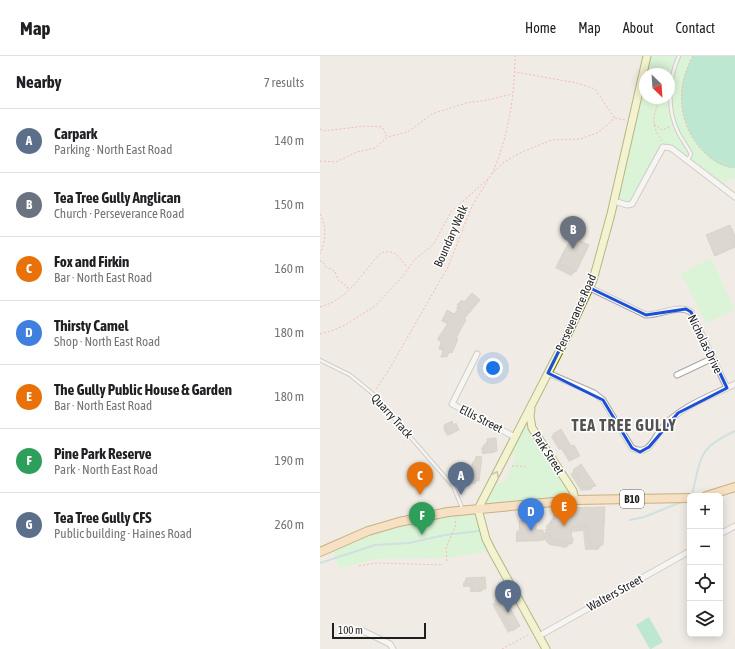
<!DOCTYPE html>
<html lang="en">
<head>
<meta charset="utf-8">
<style>
  :root { --surface:#fff; --page:#f2f2f2; --text:#202124; --muted:#757577; --line:#e0e0e0; --accent:#ce0000 }
  body { margin:0; font-family:"Asap Condensed",sans-serif; background:var(--page); color:var(--text) }
  .controls { position:absolute; right:12px; bottom:12px; display:grid; overflow:hidden; border-radius:6px; box-shadow:0 2px 10px #0003 }
  .controls button { width:36px; height:36px; display:grid; place-items:center; padding:0; border:0; border-bottom:1px solid var(--line); background:var(--surface); color:var(--text); font:20px sans-serif }
  .compass { position:absolute; left:319px; top:12px; width:36px; height:36px; border-radius:50%; background:var(--surface); box-shadow:0 2px 10px #0003; rotate:155deg }
  .scale { position:absolute; left:12px; bottom:10px; width:94px; box-sizing:border-box; padding-left:4px; border:2px solid #1f1f1f; border-top:0; font-size:11px; line-height:14px; white-space:nowrap; color:#1f1f1f; -webkit-text-stroke:3px #fff; paint-order:stroke }
  .you { position:absolute; left:173px; top:312px; width:14px; height:14px; margin:-10px; border:3px solid #fff; border-radius:50%; background:#1a73e8; box-shadow:0 0 0 6px #1a73e833 }
  .badge { display:grid; place-items:center; width:26px; height:26px; border-radius:50%; background:var(--accent); color:#fff; font-size:13px; font-weight:700 }
  .pin { position:absolute; translate:-50% -33px; filter:drop-shadow(0 1px 2px #0008) }
  .pin::after { content:''; position:absolute; top:21px; width:14px; height:12px; background:inherit; clip-path:polygon(0 0,100% 0,50% 100%) }
  .list { margin:0; padding:0; list-style:none }
  h2 { display:flex; justify-content:space-between; align-items:center; height:52px; margin:0; padding:0 16px; font-size:17px }
  h2 small { font-size:13px; font-weight:400; color:var(--muted) }
  .list li { display:grid; grid-template-columns:26px 1fr auto; gap:12px; align-items:center; box-sizing:border-box; height:64px; padding:0 16px; border-top:1px solid var(--line) }
  .list b { display:block; font-size:15px; white-space:nowrap }
  .list p { margin:0; font-size:13px; white-space:nowrap; color:var(--muted) }
  .list em { font-size:13px; font-style:normal; color:var(--muted) }
  .icon { flex:none; width:22px; height:22px; fill:none; stroke:currentColor; stroke-width:2; stroke-linecap:round; stroke-linejoin:round }
  .map { position:relative; flex:none; width:415px; height:593px; overflow:hidden }
  header { display:flex; align-items:center; gap:24px; box-sizing:border-box; height:56px; padding:0 20px; background:var(--surface); border-bottom:1px solid var(--line) }
  header strong { font-size:19px }
  nav { display:flex; gap:22px; margin-inline-start:auto; font-size:14px }
  main { display:flex }
  aside { flex:1; background:var(--surface) }
  .map>svg:first-child { display:block }
  .park { fill:#c2fac6; fill-rule:evenodd }
  .pitch { fill:#82dfbb }
  .shadow { fill:#0003 }
  .lines { fill:none; stroke-linecap:round; stroke-linejoin:round }
  .stream { stroke:#a5d1de; stroke-width:2 }
  .building { fill:#c4bcb4; stroke:#c2b3a7 }
  .lane-casing { stroke:#a6a6a6; stroke-width:4.5 }
  .street-casing { stroke:#a6a6a6; stroke-width:7 }
  .secondary-casing { stroke:#6b7704; stroke-width:9 }
  .primary-casing { stroke:#9a6700; stroke-width:10 }
  .path { stroke:#fb7a6b; stroke-width:1; stroke-dasharray:2 2; stroke-linecap:butt }
  .lane { stroke:#fff; stroke-width:2.5 }
  .street { stroke:#fff; stroke-width:5 }
  .secondary { stroke:#f7fab9; stroke-width:7 }
  .primary { stroke:#fcd39d; stroke-width:8 }
  .oneway { stroke:#969774 }
  .marked { fill:none; stroke:#1d4ed8; stroke-width:3; stroke-linejoin:round }
  .labels { text-anchor:middle; stroke-width:3; stroke-linejoin:round; paint-order:stroke }
  .shield { fill:#fff; stroke:#626262; stroke-width:1 }
  .shield-label { font-size:11px; font-weight:bold; fill:#1f1f1f }
  .street-label { font-size:12px; fill:#1f1f1f; stroke:#fff }
  .district-label { font-size:16px; font-weight:bold; letter-spacing:1px; fill:#525252; stroke:#fff }
</style>
</head>
<body>
<header>
<strong>Map</strong>
<nav><a>Home</a><a>Map</a><a>About</a><a>Contact</a></nav>
</header>
<main>
<aside>
<h2>Nearby<small>7 results</small></h2>
<ul class="list">
<li><span class="badge" style="background:#5c6f8a">A</span><div><b>Carpark</b><p>Parking · North East Road</p></div><em>140 m</em></li>
<li><span class="badge" style="background:#6b7280">B</span><div><b>Tea Tree Gully Anglican</b><p>Church · Perseverance Road</p></div><em>150 m</em></li>
<li><span class="badge" style="background:#e8710a">C</span><div><b>Fox and Firkin</b><p>Bar · North East Road</p></div><em>160 m</em></li>
<li><span class="badge" style="background:#3f7fe0">D</span><div><b>Thirsty Camel</b><p>Shop · North East Road</p></div><em>180 m</em></li>
<li><span class="badge" style="background:#e8710a">E</span><div><b>The Gully Public House &amp; Garden</b><p>Bar · North East Road</p></div><em>180 m</em></li>
<li><span class="badge" style="background:#2e9e5b">F</span><div><b>Pine Park Reserve</b><p>Park · North East Road</p></div><em>190 m</em></li>
<li><span class="badge" style="background:#5c6f8a">G</span><div><b>Tea Tree Gully CFS</b><p>Public building · Haines Road</p></div><em>260 m</em></li>
</ul>
</aside>
<div class="map">
<svg width="415" height="593" viewBox="0 0 415 593">
  <rect width="100%" height="100%" fill="#f0ece5"/>
  <path class="park" d="M328 0H415V124L410 122 402 131 352 92 343 91 312 148 294 145ZM325 18H349V42H325Z
    M391 202 415 254 386 267 361 217Z
    M200 372H212L255 444 158 453 172 495 127 502 57 503 19 513 12 492 48 475 158 453 171 428 184 427 197 399H186Z"/>
  <path class="pitch" d="M373 0H415V112C402 112 391 104 383 95 358 68 354 32 373 0Z
    M329 561 343 586 331 593H330L316 569Z"/>
  <path class="shadow" d="M387 180 415 182V191L394 200Z
    M259 185 256 215 251 220 235 212 245 192 249 187 254 189Z
    M140 247 143 264 131 296 124 302 120 301 123 295 118 293 121 286 117 284 127 268 121 265 127 256 134 259 138 254 136 252Z
    M125 370 136 375 127 380 123 372Z
    M233 378 256 402 249 406 241 393 239 394 231 381Z
    M168 384 176 395 174 397 162 398 161 392 166 390 165 387Z
    M156 401 158 424 155 428 146 427 147 424H140L141 414 145 411H150Z
    M261 410 274 430 271 434 261 435 250 418Z
    M284 452 282 489 278 494H265L263 475 251 476V487L246 492 229 489 222 481V485L196 486V477L199 476V466L222 478 227 475 226 470 233 462V458L238 453Z
    M146 523 165 532 161 536H150V531H143V527Z
    M176 545 199 570 188 577 172 548Z"/>
  <g class="lines">
    <path class="stream" d="M372 438C382 400 377 393 415 375
      M310 464 324 461 364 445
      M0 507 55 489 89 487 125 479 159 475"/>
  </g>
  <path class="building" d="M410 169 415 180V191L395 200 386 179Z
    M258 184 269 189 256 216 239 207 249 186 256 189Z
    M152 237 160 244 144 263 146 264 136 282 138 283 132 297 129 296 127 301 122 298 124 292 120 290 122 284 118 282 129 266 123 263 127 254 134 258 140 251 137 249 142 244 144 246Z
    M132 365 134 369 136 367 139 374 129 379 124 369Z
    M241 373 251 390 254 389 260 400 251 404 244 391 241 393 233 378Z
    M176 382 177 395 164 397 163 389H168L167 383Z
    M156 400 162 401 159 425 149 424 150 421H143L144 409 153 410V406H156Z
    M261 408 276 430 264 432 253 414Z
    M285 451 283 489 270 490 268 470 252 471 251 481 253 482 252 488 234 484 225 474 232 473 231 465 237 456V452Z
    M216 464V474H223L224 484 197 485V475H200L199 465Z
    M165 521 166 533H153V528H146V522Z
    M183 539 200 570 192 575 175 544Z"/>
  <g class="lines">
    <g class="lane-casing">
      <path id="lane" d="M359 0C348 23 347 54 358 76 362 84 367 90 371 98L368 104
        M0 304 30 319 52 337 133 430 143 454"/>
    </g>
    <g class="street-casing">
      <path id="street" d="M294 145 307 149 312 148 343 91 351 92 415 141
        M270 232 326 259C342 259 357 248 371 256L407 332
        M157 298 132 348 195 381
        M228 317 274 337 283 344 312 392C330 401 333 382 343 371 361 350 391 340 415 328
        M357 319 393 302
        M400 478 415 470
        M41 574 70 588 73 593
        M219 580 370 495"/>
    </g>
    <g class="secondary-casing">
      <path id="secondary" d="M211 353 210 360 212 372 253 435 255 444
        M226 593 172 495 166 483 158 453 245 284 273 224 291 158 327 0"/>
    </g>
    <g class="primary-casing">
      <path id="primary" d="M386 440 415 431
        M0 496 48 475 79 466 128 456 255 444 370 442"/>
    </g>
    <path class="path" d="M373 0C349 42 364 98 412 112
      M340 42C333 61 330 69 343 86
      M295 62 305 64
      M334 68 342 74 351 70
      M0 73 4 75 45 70 62 71 67 80
      M0 105 16 106 37 96 55 92 67 81 88 76 112 58 146 47 168 44 192 38
      M172 118C188 82 195 39 195 0
      M0 158C7 171 6 184 0 198
      M0 205 3 206 6 211 15 215 18 224 27 230 29 235
      M0 251C30 243 41 217 61 197 75 192 79 202 87 211
      M0 278 14 274 25 269 55 250 83 220 94 204 113 189 131 156 170 121
      M56 333 67 317 128 211 152 150 171 119 184 106 202 96 232 84 260 83 277 77 291 66 294 61 275 33 257 27 195 16
      M192 410H204L207 412
      M127 505 126 492 135 471 136 462
      M39 510 56 507 123 509
      M182 593 210 578"/>
    <use href="#lane" class="lane"/>
    <use href="#street" class="street"/>
    <use href="#secondary" class="secondary"/>
    <use href="#primary" class="primary"/>
  </g>
  <defs><path id="oneway-chevron" d="M-2-3.5L2.5 0L-2 3.5" fill="none" stroke-width="1.6" stroke-linecap="round" stroke-linejoin="round"/></defs>
  <use class="oneway" href="#oneway-chevron" transform="translate(176 418) rotate(-63)"/>
  <path d="M0 0H415V593H0ZM270 232 326 259 366 253 371 256 407 332 358 357 329 391 320 396 312 392 283 344 228 317Z" fill="#f0ece5" fill-opacity=".55" fill-rule="evenodd"/>
  <path class="marked" d="M270 232 326 259 366 253 371 256 407 332 358 357 329 391 320 396 312 392 283 344 228 317Z"/>
  <g class="labels">
    <rect class="shield" x="300" y="434" width="24" height="18" rx="3"/>
    <g class="shield-label">
      <text x="312" y="447">B10</text>
    </g>
    <g class="street-label">
      <text transform="translate(131 180) rotate(-66)" y="4">Boundary Walk</text>
      <text transform="translate(256 257) rotate(-66)" y="4">Perseverance Road</text>
      <text transform="translate(385 288) rotate(64)" y="4">Nicholas Drive</text>
      <text transform="translate(72 360) rotate(48)" y="4">Quarry Track</text>
      <text transform="translate(161 363) rotate(27)" y="4">Ellis Street</text>
      <text transform="translate(228 397) rotate(57)" y="4">Park Street</text>
      <text transform="translate(295 537) rotate(-29)" y="4">Walters Street</text>
    </g>
    <g class="district-label">
      <text x="304" y="375">TEA TREE GULLY</text>
    </g>
  </g>
</svg>
<div class="controls">
<button>+</button>
<button>−</button>
<button><svg class="icon" aria-label="locate" viewBox="0 0 24 24"><circle cx="12" cy="12" r="6"/><path d="M12 2v4M12 18v4M2 12h4M18 12h4"/></svg></button>
<button><svg class="icon" aria-label="layers" viewBox="0 0 24 24"><path d="M12 4l9 5-9 5-9-5zM3 14l9 5 9-5"/></svg></button>
</div>
<svg class="compass" viewBox="-18 -18 36 36"><path d="M0-13l5 13h-10z" fill="#e53935"/><path d="M0 13l5-13h-10z" fill="#757577"/></svg>
<div class="scale">100 m</div>
<div class="you"></div>
<div class="pin badge" style="left:141px;top:439px;background:#5c6f8a">A</div>
<div class="pin badge" style="left:253px;top:193px;background:#6b7280">B</div>
<div class="pin badge" style="left:100px;top:439px;background:#e8710a">C</div>
<div class="pin badge" style="left:211px;top:475px;background:#3f7fe0">D</div>
<div class="pin badge" style="left:244px;top:470px;background:#e8710a">E</div>
<div class="pin badge" style="left:102px;top:479px;background:#2e9e5b">F</div>
<div class="pin badge" style="left:188px;top:557px;background:#5c6f8a">G</div>
</div>
</main>
</body>
</html>
